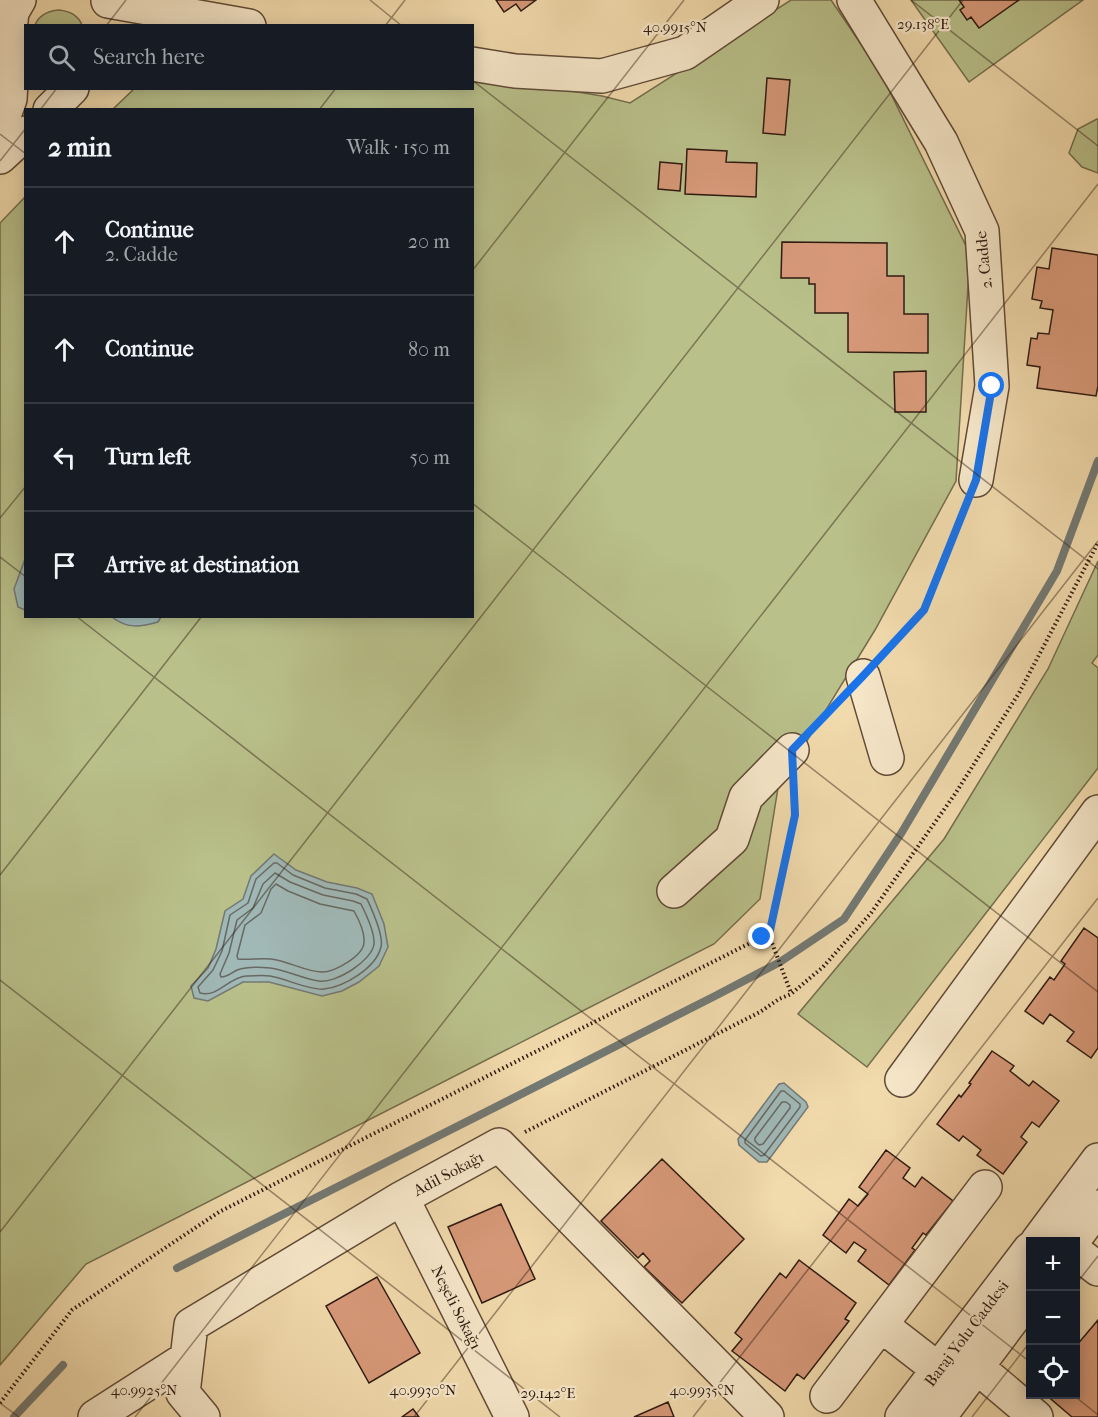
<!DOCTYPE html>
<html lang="en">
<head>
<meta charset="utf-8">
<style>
  :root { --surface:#171b24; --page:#242831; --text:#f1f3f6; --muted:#9ea1a6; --line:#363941 }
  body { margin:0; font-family:"IM FELL French Canon",serif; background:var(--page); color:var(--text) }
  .controls { position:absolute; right:18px; bottom:18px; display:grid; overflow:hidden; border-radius:0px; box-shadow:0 3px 15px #0003 }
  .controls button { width:54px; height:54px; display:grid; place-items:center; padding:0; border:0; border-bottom:2px solid var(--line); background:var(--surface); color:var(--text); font:30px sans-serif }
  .stop { position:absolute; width:18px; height:18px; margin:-14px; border:4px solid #1a73e8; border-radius:50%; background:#fff }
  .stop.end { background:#1a73e8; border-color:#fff; box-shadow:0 2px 6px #0008 }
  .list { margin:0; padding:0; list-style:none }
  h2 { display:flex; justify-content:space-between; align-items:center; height:78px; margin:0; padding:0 24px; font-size:26px }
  h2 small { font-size:20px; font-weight:400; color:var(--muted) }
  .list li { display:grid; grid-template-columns:39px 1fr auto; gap:18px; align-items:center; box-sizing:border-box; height:108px; padding:0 24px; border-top:2px solid var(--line) }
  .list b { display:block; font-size:22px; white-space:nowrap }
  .list p { margin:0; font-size:20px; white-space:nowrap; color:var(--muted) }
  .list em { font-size:20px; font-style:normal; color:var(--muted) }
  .icon { flex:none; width:33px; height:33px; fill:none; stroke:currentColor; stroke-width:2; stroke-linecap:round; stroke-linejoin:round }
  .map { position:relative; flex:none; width:1098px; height:1417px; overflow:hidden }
  .search { position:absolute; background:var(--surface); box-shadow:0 3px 15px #0003; left:24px; top:24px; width:450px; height:66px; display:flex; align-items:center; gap:15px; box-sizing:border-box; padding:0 21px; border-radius:0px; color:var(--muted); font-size:22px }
  .panel { position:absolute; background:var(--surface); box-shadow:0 3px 15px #0003; left:24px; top:108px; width:450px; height:510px; border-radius:0px }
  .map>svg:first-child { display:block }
  .green { fill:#b9c08a; stroke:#746d4d; stroke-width:1.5 }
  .water { fill:#a0b8b6; stroke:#737974; stroke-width:1.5 }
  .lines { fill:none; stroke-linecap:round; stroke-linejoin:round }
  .shore { stroke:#686963; stroke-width:1.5 }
  .stream { stroke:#737974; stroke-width:8 }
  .building { fill:#d79979; stroke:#2f1a10; stroke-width:1.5 }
  .minor-casing { stroke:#604a37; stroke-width:36 }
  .path { stroke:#2f1a10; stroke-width:4; stroke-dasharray:1.5 3; stroke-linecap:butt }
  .minor { stroke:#f6e7c9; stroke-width:33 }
  .route { stroke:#1a73e8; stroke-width:8 }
  .ticks { fill:none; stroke:#2f1a10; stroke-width:1.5; stroke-opacity:0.45 }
  .labels { text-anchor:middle; stroke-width:4.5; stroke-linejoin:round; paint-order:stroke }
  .street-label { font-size:16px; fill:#2f1a10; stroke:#f6e7c9 }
  .ticks-label { font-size:15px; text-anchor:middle; fill:#2f1a10; stroke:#f6e7c9; stroke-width:4.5; stroke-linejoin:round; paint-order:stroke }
</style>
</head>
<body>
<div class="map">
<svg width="1098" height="1417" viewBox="0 0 1098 1417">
  <rect width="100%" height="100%" fill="#f1daac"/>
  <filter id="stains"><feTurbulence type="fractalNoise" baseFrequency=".00333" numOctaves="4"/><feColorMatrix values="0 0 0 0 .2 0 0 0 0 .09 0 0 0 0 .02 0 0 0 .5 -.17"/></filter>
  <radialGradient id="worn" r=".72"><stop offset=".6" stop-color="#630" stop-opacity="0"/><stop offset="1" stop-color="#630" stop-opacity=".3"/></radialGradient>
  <path class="green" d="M791 0H831L880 72 970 254 956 481 875 630 778 788 760 899 714 944 86 1264 0 1365V223L25 197 26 616H472V110L113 109 134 89 472 88 473 75 602 96 630 103Z
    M911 0H1083L969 82Z
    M59 10C69 11 78 15 82 25H35C39 15 48 11 59 10Z
    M1097 119 1098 120V173L1082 167 1069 153 1078 129Z
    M1098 561V655L1092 663 1098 668V768L867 1067 798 1014 944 839 1048 669Z"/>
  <path class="water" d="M25 559 26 610H25L18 607 14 589Z
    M112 617H161L158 622C140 627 127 629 112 617Z
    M274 854 296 870 327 882 357 888 372 894 384 924 388 947 379 966 359 982 342 991 322 996 269 982H243L208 1001 194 998 191 986 208 968 216 949 225 911 243 899 251 876Z
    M784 1083 806 1102 808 1107 767 1162H759L739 1145 738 1139 779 1084Z"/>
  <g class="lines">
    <path class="shore" d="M274 863H277L293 875 325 888 356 894 367 899C372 910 384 935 381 947 376 968 344 987 324 989 311 991 284 978 270 976 262 975 254 976 246 976 229 977 218 998 200 993L198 987 213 970 222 951 230 915 248 903 256 879Z
      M275 873 290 882 323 895 353 901 361 904C366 914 375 933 374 944 372 961 335 984 319 981 303 979 287 970 270 968 261 967 246 967 237 970 231 973 227 977 221 977L220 974 229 953 237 920 253 908 263 884Z
      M276 884 288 891 320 904 354 911C359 920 365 932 364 942 364 956 333 973 321 972 304 971 288 961 271 959 260 958 249 960 238 959L237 956 245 925 261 913 271 889Z
      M781 1091H784L800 1104V1107L764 1155 761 1156 745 1143V1140Z
      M782 1102H786L790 1105V1108L763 1144 759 1145 755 1141V1138Z"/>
    <path class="stream" d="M177 1268 715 996 780 962 844 919 902 832 1057 571 1098 461
      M14 1417 63 1365"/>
  </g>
  <path class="building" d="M496 0H536L521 11 516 4 504 12Z
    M959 0H1019L979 28 971 17 967 20 960 10 964 7Z
    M767 78 790 80 785 135 763 133Z
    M687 149 727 151 726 162 757 163 756 197 685 194Z
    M660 162 682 164 680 191 658 189Z
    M782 242 887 243V276H904V314H928V353L848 352V313H815V284H809V278H781Z
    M1052 248 1098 255V386L1096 396 1037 388 1040 367 1027 365 1031 338 1037 339 1038 333 1049 334 1053 310 1040 308 1042 301 1032 299 1037 267 1049 269Z
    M926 371V412H895L894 372Z
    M1084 928 1098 938V1048L1091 1058 1067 1041 1074 1032 1050 1014 1043 1024 1025 1011 1050 977 1054 980 1065 964 1061 961Z
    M992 1051 1014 1066 1010 1071 1029 1086 1033 1081 1059 1101 1039 1127 1032 1122 1021 1137 1027 1142 1003 1174 977 1155 981 1150 963 1136 959 1141 937 1124 959 1095 961 1097 971 1084 969 1083Z
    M886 1150 910 1168 903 1178 915 1187 922 1177 953 1201 926 1235 923 1233 912 1248 915 1250 889 1285 858 1261 866 1250 854 1242 846 1253 823 1235 849 1199 858 1206 868 1194 859 1187Z
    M662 1159 744 1239 682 1303 644 1267 650 1261 643 1253 638 1258 601 1221Z
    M501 1204 535 1279 482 1303 448 1227Z
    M799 1260 856 1303 845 1319 849 1321 804 1379 797 1374 785 1391 732 1351 742 1339 735 1333 780 1273 786 1278Z
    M377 1277 420 1353 369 1383 326 1306Z
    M1098 1320V1417H1072L1045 1394H1076V1346Z
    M668 1402 674 1417H634Z
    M413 1409 419 1417H402Z"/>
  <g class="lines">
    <g class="minor-casing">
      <path id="minor" d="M854 0 941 142 982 231 992 386 976 480
        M108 1 249 26
        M472 64 515 71 602 76 685 53 762 0
        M50 110 72 88
        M0 127 10 99 13 47 10 30 12 12 19 0
        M0 157 26 133
        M863 676 887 758
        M674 891 732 839 746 797 792 750
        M902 1080 1098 812
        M402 1198 512 1417
        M1037 1242 1098 1160
        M1072 1242 1098 1207
        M1076 1252 1098 1269
        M881 1325 939 1370
        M977 1367 1036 1417
        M827 1396 985 1187
        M95 1417 187 1358
        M203 1417 183 1393 191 1325 402 1198 499 1145 767 1417
        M902 1417 1030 1249
        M939 1417 1030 1296"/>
    </g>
    <path class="path" d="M883 654 924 610 966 506
      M811 730 839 701
      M769 935 791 993
      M525 1132 760 1012 779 999 791 994 823 967 871 913 955 794 1019 693 1098 543
      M0 1403 72 1310 219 1212 762 937 769 935 795 815 794 790"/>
    <use href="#minor" class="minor"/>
  </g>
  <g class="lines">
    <path class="route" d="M762 937 769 935 795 815 792 750 863 676 924 610 976 480 992 386"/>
  </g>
  <path class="ticks" d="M370 0 402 26M911 0 1098 146M106 26 126 0M385 26 405 0M472 80 1098 569M40 110 57 88M319 110 336 88M0 134 26 154M0 161 26 128M472 271 684 0M472 503 1098 992M0 518 26 486M0 557 26 577M76 616 1030 1362M0 875 202 616M0 980 560 1417M0 1232 963 0M1076 1284 1098 1256M1072 1394 1098 1415M0 1403 19 1417M135 1417 1098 184M414 1417 1098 541M693 1417 1098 898M972 1417 1030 1342"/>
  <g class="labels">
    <g class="street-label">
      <text transform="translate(983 260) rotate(-96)" y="6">2. Cadde</text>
      <text transform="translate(448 1173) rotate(-28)" y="6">Adil Sokağı</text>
      <text transform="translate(457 1307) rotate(63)" y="6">Neşeli Sokağı</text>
      <text transform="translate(966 1333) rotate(-53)" y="6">Baraj Yolu Caddesi</text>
    </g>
  </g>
  <g class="ticks-label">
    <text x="923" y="29">29.138°E</text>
    <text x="675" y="32">40.9915°N</text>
    <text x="144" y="1395">40.9925°N</text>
    <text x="423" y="1395">40.9930°N</text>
    <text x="702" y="1395">40.9935°N</text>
    <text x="548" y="1398">29.142°E</text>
  </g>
  <rect width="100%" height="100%" filter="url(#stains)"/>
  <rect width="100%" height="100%" fill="url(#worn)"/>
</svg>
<div class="controls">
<button>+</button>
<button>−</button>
<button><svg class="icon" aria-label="locate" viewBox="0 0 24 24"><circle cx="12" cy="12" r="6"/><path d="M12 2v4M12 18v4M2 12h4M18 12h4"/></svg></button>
</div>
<div class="stop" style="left:992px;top:386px"></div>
<div class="stop end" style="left:762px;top:937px"></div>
<div class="search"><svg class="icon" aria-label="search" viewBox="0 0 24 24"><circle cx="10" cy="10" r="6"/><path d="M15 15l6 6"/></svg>Search here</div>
<section class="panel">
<h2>2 min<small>Walk · 150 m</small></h2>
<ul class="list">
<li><svg class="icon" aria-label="ahead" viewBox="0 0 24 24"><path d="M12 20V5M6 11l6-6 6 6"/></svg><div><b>Continue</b><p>2. Cadde</p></div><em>20 m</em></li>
<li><svg class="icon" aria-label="ahead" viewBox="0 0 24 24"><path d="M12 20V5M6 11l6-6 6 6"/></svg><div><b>Continue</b></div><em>80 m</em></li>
<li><svg class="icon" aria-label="left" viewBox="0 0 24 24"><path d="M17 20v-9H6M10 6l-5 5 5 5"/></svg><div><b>Turn left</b></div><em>50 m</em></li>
<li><svg class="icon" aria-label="arrive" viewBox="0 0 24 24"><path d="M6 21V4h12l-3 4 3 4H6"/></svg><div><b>Arrive at destination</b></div></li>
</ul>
</section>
</div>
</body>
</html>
